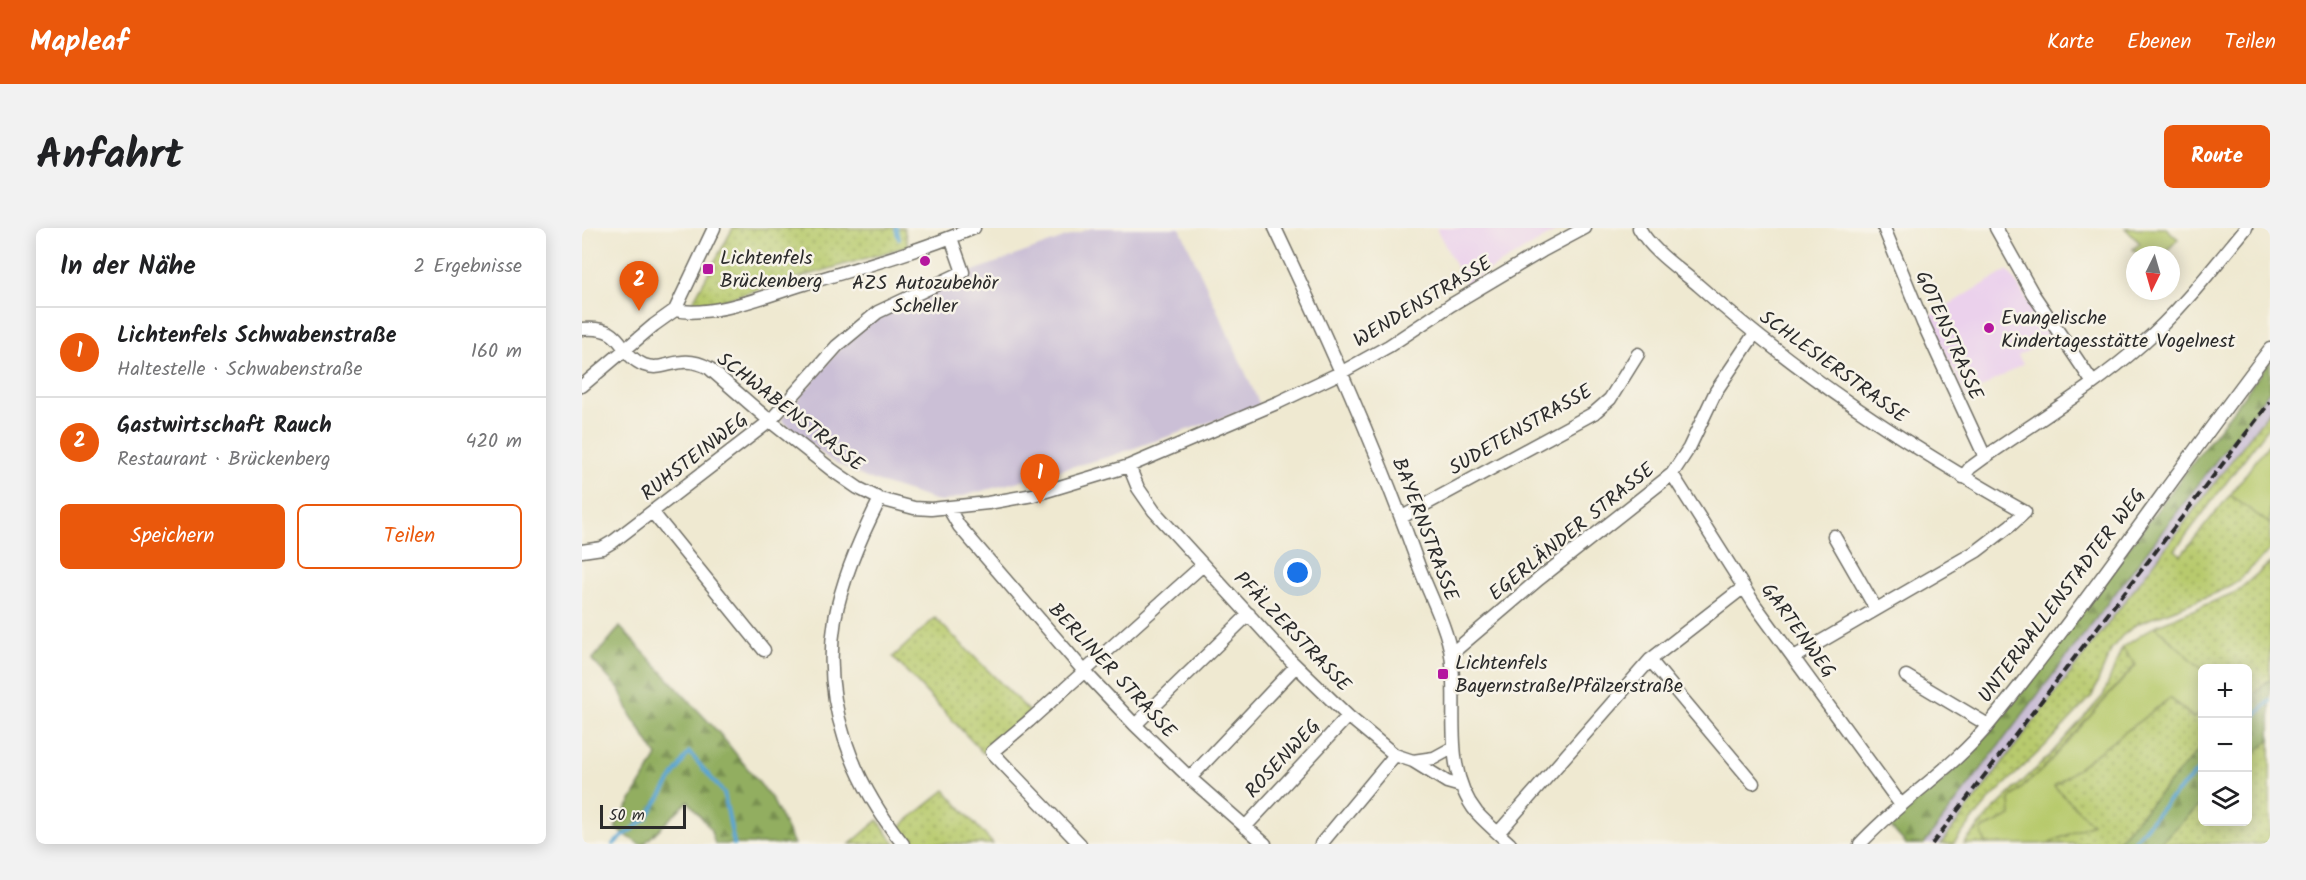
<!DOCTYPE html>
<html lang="de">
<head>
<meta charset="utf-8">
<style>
  :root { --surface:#fff; --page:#f2f2f2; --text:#202124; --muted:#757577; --line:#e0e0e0; --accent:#ea580c }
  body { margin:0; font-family:Kalam,sans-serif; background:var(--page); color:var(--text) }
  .controls { position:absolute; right:18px; bottom:18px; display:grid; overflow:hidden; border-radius:9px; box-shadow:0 3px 15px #0003 }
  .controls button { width:54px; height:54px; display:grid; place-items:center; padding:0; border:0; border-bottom:2px solid var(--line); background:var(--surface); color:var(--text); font:30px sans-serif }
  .compass { position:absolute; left:1544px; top:18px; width:54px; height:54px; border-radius:50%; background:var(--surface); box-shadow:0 3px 15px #0003; rotate:185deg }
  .scale { position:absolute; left:18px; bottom:15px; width:86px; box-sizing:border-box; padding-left:6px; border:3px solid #2b2b2b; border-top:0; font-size:16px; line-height:21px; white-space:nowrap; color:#2b2b2b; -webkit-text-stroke:4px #f7f3e8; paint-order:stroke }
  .you { position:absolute; left:716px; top:345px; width:21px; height:21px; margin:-15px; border:4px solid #fff; border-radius:50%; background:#1a73e8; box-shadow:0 0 0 9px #1a73e833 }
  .badge { display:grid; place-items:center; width:39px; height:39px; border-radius:50%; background:var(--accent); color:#fff; font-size:20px; font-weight:700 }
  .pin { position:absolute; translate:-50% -50px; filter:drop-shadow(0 2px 3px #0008) }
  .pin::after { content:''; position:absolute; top:32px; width:21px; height:18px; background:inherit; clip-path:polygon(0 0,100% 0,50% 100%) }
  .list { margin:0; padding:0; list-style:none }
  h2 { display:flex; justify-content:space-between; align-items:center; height:78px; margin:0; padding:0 24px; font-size:26px }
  h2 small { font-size:20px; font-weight:400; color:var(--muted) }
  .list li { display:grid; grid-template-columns:39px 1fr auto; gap:18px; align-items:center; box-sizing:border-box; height:90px; padding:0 24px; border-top:2px solid var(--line) }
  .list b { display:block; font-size:22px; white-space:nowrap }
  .list p { margin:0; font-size:20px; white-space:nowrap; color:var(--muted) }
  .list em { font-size:20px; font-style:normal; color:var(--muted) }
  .actions { display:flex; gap:12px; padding:18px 24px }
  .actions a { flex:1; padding:14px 0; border:2px solid var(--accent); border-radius:9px; text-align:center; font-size:21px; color:var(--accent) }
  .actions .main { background:var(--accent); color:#fff }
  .icon { flex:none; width:33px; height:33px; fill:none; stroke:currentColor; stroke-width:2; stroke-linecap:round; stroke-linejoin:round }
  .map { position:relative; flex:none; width:1688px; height:616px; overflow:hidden; border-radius:9px }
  header { display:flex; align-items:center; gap:36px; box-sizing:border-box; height:84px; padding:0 30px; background:var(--accent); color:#fff }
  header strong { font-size:28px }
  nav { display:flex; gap:33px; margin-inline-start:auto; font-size:21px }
  .intro { display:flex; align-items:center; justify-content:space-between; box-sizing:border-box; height:144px; padding:0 36px }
  h1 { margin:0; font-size:42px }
  .button { padding:15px 27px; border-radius:9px; background:var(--accent); color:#fff; font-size:21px; font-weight:700 }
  main { display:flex; gap:36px; padding:0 36px }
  aside { flex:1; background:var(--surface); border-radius:9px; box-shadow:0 3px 15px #0003 }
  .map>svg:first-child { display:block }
  .built { fill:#ebd1ec }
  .industrial { fill:#cbbfd6 }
  .grass { fill:url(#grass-dots); stroke:#727a4c; stroke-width:1.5 }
  .forest { fill:url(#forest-firs); stroke:#5e6c46; stroke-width:1.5 }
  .garden { fill:#b8ca6d; stroke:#727a4c; stroke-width:1.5 }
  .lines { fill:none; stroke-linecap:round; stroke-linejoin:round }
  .stream { stroke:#5aa5d2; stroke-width:4 }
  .minor-casing { stroke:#706e65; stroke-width:15 }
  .minor { stroke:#fff; stroke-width:12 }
  .rail { stroke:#2b2b2b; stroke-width:4; stroke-dasharray:9 4.5; stroke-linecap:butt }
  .poi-dot { fill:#b5179e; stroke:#f7f3e8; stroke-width:2 }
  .labels { text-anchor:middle; stroke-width:5; stroke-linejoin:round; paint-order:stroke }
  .poi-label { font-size:20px; fill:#2b2b2b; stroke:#f7f3e8; text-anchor:start }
  .street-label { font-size:20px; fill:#2b2b2b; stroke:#f7f3e8 }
</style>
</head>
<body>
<header>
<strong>Mapleaf</strong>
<nav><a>Karte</a><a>Ebenen</a><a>Teilen</a></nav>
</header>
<div class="intro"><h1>Anfahrt</h1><a class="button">Route</a></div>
<main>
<aside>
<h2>In der Nähe<small>2 Ergebnisse</small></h2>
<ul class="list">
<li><span class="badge">1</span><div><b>Lichtenfels Schwabenstraße</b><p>Haltestelle · Schwabenstraße</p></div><em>160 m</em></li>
<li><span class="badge">2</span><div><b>Gastwirtschaft Rauch</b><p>Restaurant · Brückenberg</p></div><em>420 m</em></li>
</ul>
<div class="actions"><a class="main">Speichern</a><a>Teilen</a></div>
</aside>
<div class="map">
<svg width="1688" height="616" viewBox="0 0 1688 616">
  <defs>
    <pattern id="grass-dots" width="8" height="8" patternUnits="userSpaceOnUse" patternTransform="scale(1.5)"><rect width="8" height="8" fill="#b8ca6d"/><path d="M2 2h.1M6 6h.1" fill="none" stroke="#96a45a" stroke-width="1.8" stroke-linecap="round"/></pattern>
    <pattern id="forest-firs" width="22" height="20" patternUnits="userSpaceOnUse" patternTransform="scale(1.5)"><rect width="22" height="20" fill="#92ae60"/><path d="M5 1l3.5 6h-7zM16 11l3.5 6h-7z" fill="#778e4f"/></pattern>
  </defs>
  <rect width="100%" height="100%" fill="#f7f3e8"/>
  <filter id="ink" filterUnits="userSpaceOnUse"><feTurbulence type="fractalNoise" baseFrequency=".0167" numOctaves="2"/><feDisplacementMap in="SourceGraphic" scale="12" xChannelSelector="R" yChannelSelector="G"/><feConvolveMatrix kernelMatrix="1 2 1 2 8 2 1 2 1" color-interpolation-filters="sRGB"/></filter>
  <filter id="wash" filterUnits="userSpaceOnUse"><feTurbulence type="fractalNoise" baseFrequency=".008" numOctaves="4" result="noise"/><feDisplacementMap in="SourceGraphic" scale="24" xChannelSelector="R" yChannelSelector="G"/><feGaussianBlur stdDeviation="1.35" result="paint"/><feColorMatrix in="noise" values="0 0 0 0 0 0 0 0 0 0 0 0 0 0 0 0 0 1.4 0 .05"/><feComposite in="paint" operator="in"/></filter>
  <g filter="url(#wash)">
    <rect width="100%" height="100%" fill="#efe9d1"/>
    <path class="built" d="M854 0H980L883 56Z
      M1426 42 1469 110 1436 128 1441 136 1384 169 1346 89Z"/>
    <path class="industrial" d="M509 0H598L678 177 526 229 359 274 284 250 248 232 199 192 261 117 290 93 372 50Z
      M1688 162V182L1359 616H1342Z"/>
    <path class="grass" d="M151 0H322L326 18 130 75H110Z
      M1688 182V197L1593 322 1599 327 1648 267 1688 296V322L1656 353 1634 365 1555 396 1540 408 1530 420 1510 468 1463 518 1410 569 1371 616H1359Z
      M1688 335V451L1666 472V440L1620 441 1573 398 1654 364Z
      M353 390 448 484 401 525 311 429Z
      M1540 420 1554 436 1461 541 1428 571 1430 588 1399 602 1404 616H1382L1409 584 1467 528 1521 468Z
      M1588 470 1611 490 1620 481V518L1533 616H1465L1509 596 1472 558Z
      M1688 511V616H1577L1620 575V594H1666V532Z
      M363 562 411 616H330L316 600Z
      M296 592 313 616H268Z"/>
    <path class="forest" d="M1688 133V162L1342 616H1324L1306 596 1362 552 1407 504Z
      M38 399 138 506 190 571 212 616H133L128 600 106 573 62 616H57L33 600 75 528 49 488 37 461 10 432Z
      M1688 451V511L1666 532V472Z
      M1620 518V575L1577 616H1533Z"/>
    <path class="garden" d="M1543 0H1584L1596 11 1581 27H1557L1551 21 1558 15Z
      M1688 214V296L1648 267Z
      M1573 398 1620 441V481L1612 490 1588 470 1472 558 1510 596 1465 616H1404L1399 602 1429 588 1428 571 1461 541 1554 437 1540 420Z"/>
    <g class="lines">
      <path class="stream" d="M314 0 317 11
        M1666 495 1688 473
        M31 616 64 591 107 524 142 565 152 616
        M1549 616 1586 573 1620 539"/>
    </g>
  </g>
  <g filter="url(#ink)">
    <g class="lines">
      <g class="minor-casing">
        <path id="minor" d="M693 0C745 110 794 219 835 333 845 362 865 398 869 427 877 480 859 540 895 585 905 596 917 606 928 616
          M1057 0C1070 23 1096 40 1116 57 1216 146 1326 218 1443 284L1429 297 1395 323 1212 429
          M1302 0 1341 95 1403 229
          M1414 0 1451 66 1511 155
          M93 82C132 90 185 67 222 56 280 39 337 23 392 0
          M0 101C45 97 34 126 62 137 83 145 97 124 127 140L188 193 250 242 276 260 298 271 332 280 349 281 406 275 451 267 547 238 697 174 760 144 807 118 869 77 960 23 1003 0
          M0 158 72 97 93 82 132 0
          M547 238 556 260 572 283 708 432 766 488 813 527 831 533 865 554 879 558
          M1090 246 1173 377 1319 577
          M1381 249 1388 240 1403 229C1456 192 1512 159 1560 116 1599 82 1631 40 1664 0
          M298 271C280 306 260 352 253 391 239 474 270 552 321 616
          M367 281 377 298 502 443 553 497 608 550 683 616
          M71 285 182 422
          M820 289 1012 185 1028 171 1056 126
          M1252 308 1294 381
          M0 323 20 320 32 313 188 193 255 118 296 84 381 44 369 10
          M869 426 957 351 1090 246 1107 220 1134 163 1173 105
          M1068 432 1171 555
          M1324 448 1406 497
          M553 497 667 386
          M831 533 852 530 872 519
          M608 550 714 438
          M663 599 766 488
          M916 605 1068 432 1162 359
          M498 616 410 524 447 493 621 337
          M739 616 813 527
          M1278 616C1318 572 1370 542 1407 496 1506 375 1593 245 1688 121"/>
      </g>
      <use href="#minor" class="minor"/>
      <path class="rail" d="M1350 616 1688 174"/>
    </g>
  </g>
  <g class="poi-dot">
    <circle cx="343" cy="33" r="6"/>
    <rect x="120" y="35" width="12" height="12" rx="3"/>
    <circle cx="1407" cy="100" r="6"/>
    <rect x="855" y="440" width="12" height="12" rx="3"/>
  </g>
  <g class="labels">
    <g class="poi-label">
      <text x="138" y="36">Lichtenfels<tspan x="138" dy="23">Brückenberg</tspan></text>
      <text x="343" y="61" text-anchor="middle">AZS Autozubehör<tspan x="343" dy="23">Scheller</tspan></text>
      <text x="1419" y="96">Evangelische<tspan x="1419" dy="23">Kindertagesstätte Vogelnest</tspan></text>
      <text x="873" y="441">Lichtenfels<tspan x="873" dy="23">Bayernstraße/Pfälzerstraße</tspan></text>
    </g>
    <g class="street-label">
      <text transform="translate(840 73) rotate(-31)" y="7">WENDENSTRASSE</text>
      <text transform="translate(1368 107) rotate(66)" y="7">GOTENSTRASSE</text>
      <text transform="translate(1252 138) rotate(36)" y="7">SCHLESIERSTRASSE</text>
      <text transform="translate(209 183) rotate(38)" y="7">SCHWABENSTRASSE</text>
      <text transform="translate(938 201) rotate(-30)" y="7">SUDETENSTRASSE</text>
      <text transform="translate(112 228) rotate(-38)" y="7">RUHSTEINWEG</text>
      <text transform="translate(844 301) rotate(69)" y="7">BAYERNSTRASSE</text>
      <text transform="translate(989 303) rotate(-39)" y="7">EGERLÄNDER STRASSE</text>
      <text transform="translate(1479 367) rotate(-53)" y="7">UNTERWALLENSTADTER WEG</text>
      <text transform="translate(1217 402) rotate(54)" y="7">GARTENWEG</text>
      <text transform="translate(711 403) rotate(46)" y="7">PFÄLZERSTRASSE</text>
      <text transform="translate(531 442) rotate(47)" y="7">BERLINER STRASSE</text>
      <text transform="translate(700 530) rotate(-47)" y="7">ROSENWEG</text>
    </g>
  </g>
</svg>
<div class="controls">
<button>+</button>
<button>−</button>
<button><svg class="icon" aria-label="layers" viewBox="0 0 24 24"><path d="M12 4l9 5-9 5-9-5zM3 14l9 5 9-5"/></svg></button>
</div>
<svg class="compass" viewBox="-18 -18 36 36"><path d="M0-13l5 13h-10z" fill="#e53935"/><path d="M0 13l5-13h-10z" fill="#757577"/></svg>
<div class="scale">50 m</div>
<div class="you"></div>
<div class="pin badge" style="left:458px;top:276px">1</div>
<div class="pin badge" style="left:57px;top:83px">2</div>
</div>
</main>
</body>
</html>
